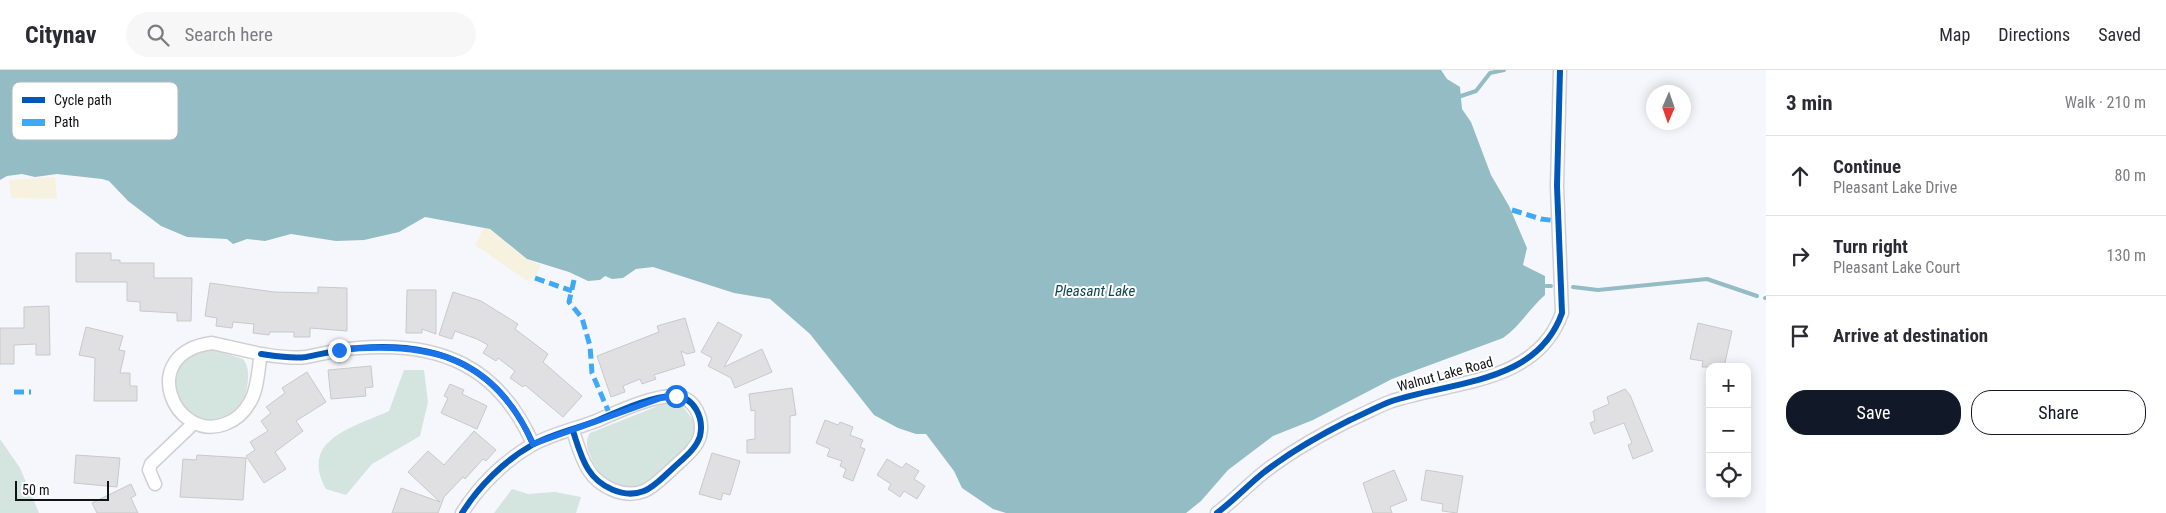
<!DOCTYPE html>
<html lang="en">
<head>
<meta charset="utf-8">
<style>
  :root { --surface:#fff; --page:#f7f7f7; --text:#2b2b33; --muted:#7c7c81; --line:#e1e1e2; --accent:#111827 }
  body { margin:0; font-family:"Roboto Condensed",sans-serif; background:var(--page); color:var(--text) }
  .controls { position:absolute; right:15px; bottom:15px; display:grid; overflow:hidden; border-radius:10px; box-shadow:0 2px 12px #0003 }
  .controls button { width:45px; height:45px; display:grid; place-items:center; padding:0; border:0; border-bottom:1px solid var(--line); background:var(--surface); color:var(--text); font:25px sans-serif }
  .compass { position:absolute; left:1646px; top:15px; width:45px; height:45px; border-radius:50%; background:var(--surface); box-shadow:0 2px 12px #0003; rotate:182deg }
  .scale { position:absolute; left:15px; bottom:12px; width:94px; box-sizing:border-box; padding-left:5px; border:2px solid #121316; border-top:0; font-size:14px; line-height:18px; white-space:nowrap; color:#121316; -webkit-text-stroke:4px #fff; paint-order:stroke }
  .stop { position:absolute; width:15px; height:15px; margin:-11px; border:4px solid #1a73e8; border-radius:50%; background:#fff }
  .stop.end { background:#1a73e8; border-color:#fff; box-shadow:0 1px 5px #0008 }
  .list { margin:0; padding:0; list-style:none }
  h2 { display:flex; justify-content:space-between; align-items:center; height:65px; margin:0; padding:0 20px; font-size:21px }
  h2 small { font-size:16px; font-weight:400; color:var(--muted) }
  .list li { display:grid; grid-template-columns:32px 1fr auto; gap:15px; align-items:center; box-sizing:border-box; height:80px; padding:0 20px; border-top:1px solid var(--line) }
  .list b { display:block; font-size:19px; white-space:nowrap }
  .list p { margin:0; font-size:16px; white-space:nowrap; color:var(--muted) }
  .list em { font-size:16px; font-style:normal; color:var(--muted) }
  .actions { display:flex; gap:10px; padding:15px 20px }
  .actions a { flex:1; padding:11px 0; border:1px solid var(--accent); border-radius:20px; text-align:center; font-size:18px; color:var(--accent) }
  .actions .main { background:var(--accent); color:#fff }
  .icon { flex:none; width:28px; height:28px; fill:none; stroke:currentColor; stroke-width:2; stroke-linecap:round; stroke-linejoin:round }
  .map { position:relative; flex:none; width:1766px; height:443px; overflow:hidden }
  header { display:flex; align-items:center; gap:30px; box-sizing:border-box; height:70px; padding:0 25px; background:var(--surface); border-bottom:1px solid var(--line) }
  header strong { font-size:24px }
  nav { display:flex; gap:28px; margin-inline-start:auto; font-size:18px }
  .search { width:350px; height:45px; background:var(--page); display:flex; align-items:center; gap:12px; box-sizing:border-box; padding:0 18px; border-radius:28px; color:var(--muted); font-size:19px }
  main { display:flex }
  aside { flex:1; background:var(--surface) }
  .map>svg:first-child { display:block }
  .green { fill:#d4e4de }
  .sand { fill:#f7f2df }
  .water { fill:#93bcc5 }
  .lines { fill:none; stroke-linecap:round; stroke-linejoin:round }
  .stream { stroke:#93bcc5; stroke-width:4 }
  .building { fill:#e0e0e2; stroke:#c9c9c9 }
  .street-casing { stroke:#d0d0d4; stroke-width:15 }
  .street { stroke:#fefeff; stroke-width:12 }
  .quiet { stroke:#3fa9f5; stroke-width:5; stroke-dasharray:10 5; stroke-linecap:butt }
  .cycleway-casing { stroke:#fff; stroke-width:9 }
  .cycleway { stroke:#0057b8; stroke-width:6 }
  .route { stroke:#1a73e8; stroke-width:6 }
  .labels { text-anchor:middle; stroke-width:4; stroke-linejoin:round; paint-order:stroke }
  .street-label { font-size:14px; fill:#121316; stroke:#fff }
  .water-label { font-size:15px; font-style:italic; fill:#0f454d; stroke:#fff }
  .key { fill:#fff; stroke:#b8b8b9; stroke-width:1 }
  .key-label { font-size:14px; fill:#121316 }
</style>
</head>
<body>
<header>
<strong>Citynav</strong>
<div class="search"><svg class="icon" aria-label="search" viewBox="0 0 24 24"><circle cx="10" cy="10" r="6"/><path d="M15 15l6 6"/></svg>Search here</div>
<nav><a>Map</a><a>Directions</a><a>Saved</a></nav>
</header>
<main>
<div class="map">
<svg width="1766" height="443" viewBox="0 0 1766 443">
  <rect width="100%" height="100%" fill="#f6f7fc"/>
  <path class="green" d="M214 280 243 289C251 299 248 314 245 326 236 352 202 360 183 339 179 335 177 327 176 321 171 296 190 281 214 280Z
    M404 300H424L428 332 420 366 372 394 346 425 326 419C298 369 355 357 389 341Z
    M668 332 683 337 695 352C696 379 666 396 648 412 622 425 599 410 590 385 587 377 585 371 590 363Z
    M0 369 20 398 39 443H0Z
    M512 419 528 424 555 422 581 427 576 443H494Z"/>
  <path class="sand" d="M55 107 57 129 11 128 9 110Z
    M484 157C504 167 519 189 541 195L535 208 526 210 475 175Z"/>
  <path class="water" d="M0 0H1441L1447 9 1460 17 1462 39 1471 52 1491 105 1509 136 1527 178 1523 195 1545 206V225C1530 238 1520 256 1503 268L1392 309 1313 350 1273 366 1228 400 1201 431 1186 443H1006L993 439 962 418 954 401 926 364H916L898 358 874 345 810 264 770 229 734 223 653 197 636 199 623 208 612 209 605 206 600 210 588 211 569 202 527 189 490 159 425 147 399 162 364 170 336 171 291 164 265 171 247 169 233 174 227 169 187 167 161 156 128 131 109 111 102 109 57 104 35 107 22 104 7 106 0 110Z"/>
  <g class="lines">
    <path class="stream" d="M1461 26 1476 21 1490 3 1504 0
      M1546 216H1551
      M1573 217 1598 220 1707 209 1757 226
      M1765 228H1766"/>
  </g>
  <path class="building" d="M76 183H111V190H120V193H154V208H192L191 251H177V243L140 241V232L127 231V212H76Z
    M210 213 274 222 318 223V217L347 218V261L310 258V267H294V262H270L269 265 253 263 254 254 233 252 232 258 216 256 217 248 205 246Z
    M407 220H436V264L422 259V263H406Z
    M453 222 481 231 518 254 515 259 548 284 543 292 582 326 563 347 525 315 523 317 510 308 515 301 498 288 496 291 483 283 488 275 477 269 455 261 452 269 439 265Z
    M49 236 50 285H36V274L14 275V294H0V258H24V237Z
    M685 248 695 282 687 284 681 281 685 295 654 305 656 309 642 314 640 309 623 316 625 322 611 327 597 286 659 262 657 256Z
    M718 252 742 265 724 297 762 279 772 302 735 318 731 308 708 296 712 288 701 282Z
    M1698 253 1732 261 1724 297H1702L1703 291 1690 289Z
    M86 257 123 266 119 280 125 281 120 303H130V316H137V331H94L95 288 79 285Z
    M371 296 373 317 365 318 366 326 331 329 328 300Z
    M307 302 326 332 296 351 303 361 275 382 286 399 264 413 246 386 255 380 250 372 268 361 261 351 271 343 266 337 285 323 282 318Z
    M450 314 464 320 462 324 487 336 477 359 441 343 448 328 444 326Z
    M792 318 796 345 790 346V383H747V370L755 369V340L751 341 749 324Z
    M1625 319 1630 325 1653 381 1633 389 1628 375 1632 373 1624 353 1594 364 1590 353 1595 351 1593 341 1609 334 1607 327Z
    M825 350 838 355 840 352 853 357 850 365 863 370 860 377 865 379 853 411 843 407 846 399 840 396 842 391 827 386 830 379 816 373Z
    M474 361 496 380 486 391 483 389 465 409 463 407 444 427 438 443H392L401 418 440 432 408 402 428 381 444 395Z
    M712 383 740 391 730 425 723 423 721 430 699 424Z
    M76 385 120 388 117 417 74 413Z
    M197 385 246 388 243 430 180 427 183 389 196 390Z
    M887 389 902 398 906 393 919 401 914 409 925 416 917 429 904 421 900 427 888 419 891 414 877 405Z
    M1394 400 1407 430 1390 437 1392 443H1373L1363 413Z
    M1426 400 1463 406 1457 443 1442 441 1443 434 1421 430Z
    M131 414 136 425 131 428 138 443H97L92 433Z"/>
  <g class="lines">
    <g class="street-casing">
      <path id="street" d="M212 273 261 284C258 299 258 319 250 332 244 343 236 350 225 354 174 373 136 283 212 273Z
        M261 284C275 286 291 289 306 287 323 284 340 279 358 278 441 271 499 297 533 374
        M155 414 149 400 151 394 194 353
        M462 443C479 416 504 391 532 375 551 364 575 359 596 351 617 342 653 325 675 326 695 327 704 349 700 366 696 380 681 390 671 400 663 407 654 417 644 421 624 429 599 417 588 399 581 388 577 373 573 361
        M1217 443C1233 431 1247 416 1263 403 1290 382 1320 365 1350 350 1364 344 1378 336 1392 331 1453 311 1537 314 1562 243L1557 116 1560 0"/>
    </g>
    <use href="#street" class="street"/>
    <path class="quiet" d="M1512 140 1541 149 1558 151
      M535 208 572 221
      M574 210 569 232 582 248 590 276 592 303 610 345
      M14 322H31"/>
    <g class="cycleway-casing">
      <path id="cycleway" d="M261 284C275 286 291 289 306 287 323 284 340 279 358 278 441 271 499 297 533 374
        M462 443C479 416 504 391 532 375 551 364 575 359 596 351 617 342 653 325 675 326 695 327 704 349 700 366 696 380 681 390 671 400 663 407 654 417 644 421 624 429 599 417 588 399 581 388 577 373 573 361
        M1217 443C1233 431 1247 416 1263 403 1290 382 1320 365 1350 350 1364 344 1378 336 1392 331 1453 311 1537 314 1562 243L1557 116 1560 0"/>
    </g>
    <use href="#cycleway" class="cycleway"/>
  </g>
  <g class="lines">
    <path class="route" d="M339 280C429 271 494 286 533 374L661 328 676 326"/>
  </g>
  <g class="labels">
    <g class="street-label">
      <text transform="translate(1445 304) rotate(-15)" y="5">Walnut Lake Road</text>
    </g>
    <g class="water-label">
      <text x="1095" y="226">Pleasant Lake</text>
    </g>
  </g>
  <rect x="12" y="12" width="166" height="58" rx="8" class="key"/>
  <rect x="22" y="27" width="23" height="6" fill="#0057b8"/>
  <rect x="22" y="49" width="23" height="7" fill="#3fa9f5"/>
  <g class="key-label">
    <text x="54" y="35">Cycle path</text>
    <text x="54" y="57">Path</text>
  </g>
</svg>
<div class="controls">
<button>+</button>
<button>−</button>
<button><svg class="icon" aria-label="locate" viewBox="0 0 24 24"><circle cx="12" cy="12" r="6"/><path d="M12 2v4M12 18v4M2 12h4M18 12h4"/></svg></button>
</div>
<svg class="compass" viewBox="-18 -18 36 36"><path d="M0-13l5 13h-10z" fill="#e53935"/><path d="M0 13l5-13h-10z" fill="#7c7c81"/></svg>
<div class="scale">50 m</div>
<div class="stop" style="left:676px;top:326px"></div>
<div class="stop end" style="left:339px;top:280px"></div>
</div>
<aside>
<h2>3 min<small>Walk · 210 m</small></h2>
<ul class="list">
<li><svg class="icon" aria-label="ahead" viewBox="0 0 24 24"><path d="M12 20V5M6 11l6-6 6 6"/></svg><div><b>Continue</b><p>Pleasant Lake Drive</p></div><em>80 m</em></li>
<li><svg class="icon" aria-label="right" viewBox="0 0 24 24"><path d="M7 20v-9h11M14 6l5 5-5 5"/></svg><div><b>Turn right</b><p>Pleasant Lake Court</p></div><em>130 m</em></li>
<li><svg class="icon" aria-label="arrive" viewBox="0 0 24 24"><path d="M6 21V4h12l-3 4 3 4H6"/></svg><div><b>Arrive at destination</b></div></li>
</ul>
<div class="actions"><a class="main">Save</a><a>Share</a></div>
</aside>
</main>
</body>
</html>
